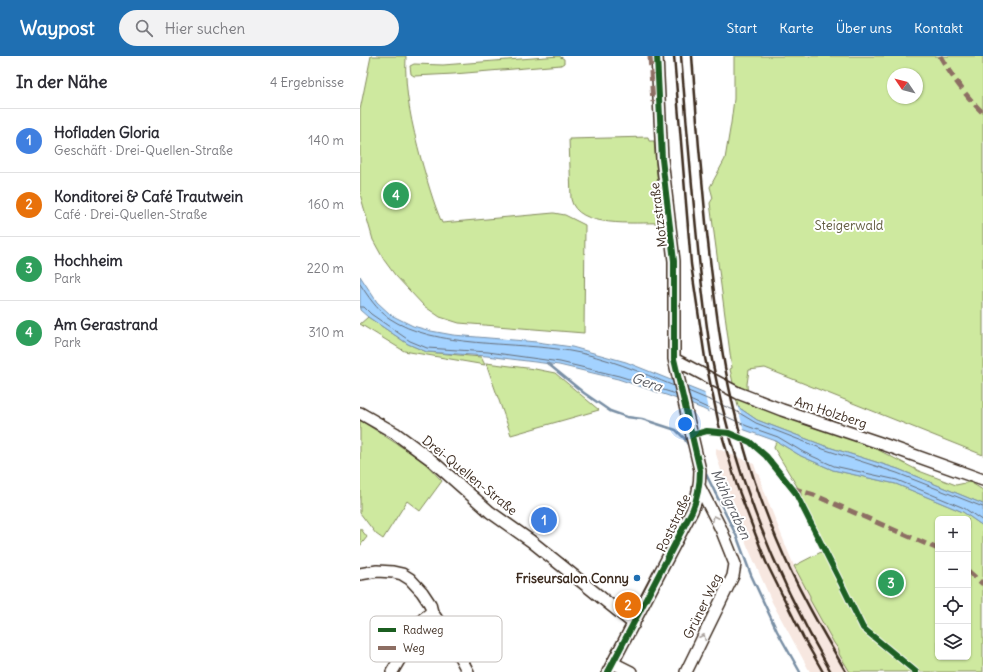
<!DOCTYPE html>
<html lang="de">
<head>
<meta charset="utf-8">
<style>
  :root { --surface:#fff; --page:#f2f2f3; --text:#2b2b33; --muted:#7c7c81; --line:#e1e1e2; --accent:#1f6fb2 }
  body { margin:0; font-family:Delius,sans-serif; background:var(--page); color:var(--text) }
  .controls { position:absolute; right:12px; bottom:12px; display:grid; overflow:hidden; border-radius:6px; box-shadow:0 1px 3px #0004 }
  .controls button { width:36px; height:36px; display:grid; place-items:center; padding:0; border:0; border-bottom:1px solid var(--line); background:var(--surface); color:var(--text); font:20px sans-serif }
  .compass { position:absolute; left:527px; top:12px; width:36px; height:36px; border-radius:50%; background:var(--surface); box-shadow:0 1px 3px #0004; rotate:305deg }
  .you { position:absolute; left:325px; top:368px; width:14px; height:14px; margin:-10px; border:3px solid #fff; border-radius:50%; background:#1a73e8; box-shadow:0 0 0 6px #1a73e833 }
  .badge { display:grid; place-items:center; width:26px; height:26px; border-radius:50%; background:var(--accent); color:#fff; font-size:13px; font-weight:700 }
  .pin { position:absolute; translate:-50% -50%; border:2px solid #fff; box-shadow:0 1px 4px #0006 }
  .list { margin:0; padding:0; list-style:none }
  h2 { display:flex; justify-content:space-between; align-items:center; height:52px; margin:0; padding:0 16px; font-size:17px }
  h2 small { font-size:13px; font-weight:400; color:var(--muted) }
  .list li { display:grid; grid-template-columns:26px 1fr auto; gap:12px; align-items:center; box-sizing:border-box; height:64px; padding:0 16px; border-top:1px solid var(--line) }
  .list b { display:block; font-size:15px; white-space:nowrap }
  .list p { margin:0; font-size:13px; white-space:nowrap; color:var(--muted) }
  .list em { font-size:13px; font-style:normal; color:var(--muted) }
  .icon { flex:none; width:22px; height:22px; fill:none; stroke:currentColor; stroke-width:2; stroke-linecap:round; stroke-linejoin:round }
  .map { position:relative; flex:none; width:623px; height:616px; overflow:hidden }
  header { display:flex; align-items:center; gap:24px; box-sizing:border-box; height:56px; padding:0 20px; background:var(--accent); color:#fff }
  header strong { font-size:19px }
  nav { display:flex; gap:22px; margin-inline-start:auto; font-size:14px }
  .search { width:280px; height:36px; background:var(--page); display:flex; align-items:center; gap:10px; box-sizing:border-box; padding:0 14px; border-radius:22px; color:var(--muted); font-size:15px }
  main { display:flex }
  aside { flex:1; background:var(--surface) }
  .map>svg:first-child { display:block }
  .built { fill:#f7e7e0 }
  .green { fill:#cee99f; stroke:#848a5e; fill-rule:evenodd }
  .water { fill:#a3d2ff; stroke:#798fa5 }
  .pier { fill:#fff }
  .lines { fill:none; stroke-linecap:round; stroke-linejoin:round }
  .shore { stroke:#656d78; stroke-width:1 }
  .stream { stroke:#798fa5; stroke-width:2.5 }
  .minor-casing { stroke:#3b2a1e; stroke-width:14 }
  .minor { stroke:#fff; stroke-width:11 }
  .rail { stroke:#3b2a1e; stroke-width:2.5 }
  .quiet { stroke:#8d6e63; stroke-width:5; stroke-dasharray:10 5; stroke-linecap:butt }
  .cycleway-casing { stroke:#fff; stroke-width:8 }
  .cycleway { stroke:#1b5e20; stroke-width:6 }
  .oneway { stroke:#a79f9a }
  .poi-dot { fill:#1f6fb2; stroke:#fff; stroke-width:1.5 }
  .labels { text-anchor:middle; stroke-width:4; stroke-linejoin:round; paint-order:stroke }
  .street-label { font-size:13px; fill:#3b2a1e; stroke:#fff }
  .park-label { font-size:13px; fill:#605a3e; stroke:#fff }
  .poi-label { font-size:13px; font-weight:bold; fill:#3b2a1e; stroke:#fff; text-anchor:end }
  .water-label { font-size:14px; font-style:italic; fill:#5a5c62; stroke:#fff }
  .key { fill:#fff; stroke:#c4bfbc; stroke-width:1 }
  .key-label { font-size:11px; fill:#3b2a1e }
</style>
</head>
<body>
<header>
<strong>Waypost</strong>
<div class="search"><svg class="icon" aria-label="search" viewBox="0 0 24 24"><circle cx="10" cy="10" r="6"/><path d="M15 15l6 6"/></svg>Hier suchen</div>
<nav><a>Start</a><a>Karte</a><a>Über uns</a><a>Kontakt</a></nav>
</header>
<main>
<aside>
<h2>In der Nähe<small>4 Ergebnisse</small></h2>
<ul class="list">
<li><span class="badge" style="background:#3f7fe0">1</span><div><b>Hofladen Gloria</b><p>Geschäft · Drei-Quellen-Straße</p></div><em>140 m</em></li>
<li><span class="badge" style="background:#e8710a">2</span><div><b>Konditorei &amp; Café Trautwein</b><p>Café · Drei-Quellen-Straße</p></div><em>160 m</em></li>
<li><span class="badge" style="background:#2e9e5b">3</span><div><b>Hochheim</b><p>Park</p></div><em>220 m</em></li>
<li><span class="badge" style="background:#2e9e5b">4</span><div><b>Am Gerastrand</b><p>Park</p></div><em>310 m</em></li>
</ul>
</aside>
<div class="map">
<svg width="623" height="616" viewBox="0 0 623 616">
  <rect width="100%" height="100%" fill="#fff"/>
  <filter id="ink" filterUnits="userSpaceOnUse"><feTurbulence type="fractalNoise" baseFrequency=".025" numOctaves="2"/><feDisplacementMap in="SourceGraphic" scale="8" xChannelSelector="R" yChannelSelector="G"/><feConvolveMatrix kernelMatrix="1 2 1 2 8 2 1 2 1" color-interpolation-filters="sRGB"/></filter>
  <g filter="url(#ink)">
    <path class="built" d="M356 392 394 408 397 417 400 419 401 426 411 453 434 510 450 540V544L474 587 479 594V598L490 616H450L412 546 383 480 360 411 356 398Z"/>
    <path class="green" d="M11 0H46C44 35 52 69 61 103 67 124 73 146 82 167L194 157 205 159 225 169 224 277 99 267 80 261 64 250 35 219 24 204 13 184 0 138V54Z
      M199 0 204 3V7L201 9 94 18 54 20 51 18 50 10 54 8 83 9Z
      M374 0H623V399L405 312 389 314 387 328 388 346 503 386 559 415 596 429 610 426 623 434V448L538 413 465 390 397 364 378 351 370 313 372 312 350 147 353 142 350 131 365 103 371 67 374 43ZM533 18H557V42H533Z
      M288 81 289 85H294L299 143H296L300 167C276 166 217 173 211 143L209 83Z
      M8 261 48 288 67 296 121 301 125 309 44 295 0 268Z
      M126 307 175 313 195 317 239 354 151 379Z
      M0 364 51 397 66 408 82 425 60 455 47 445 23 483 16 478 0 457Z
      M416 385 441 400 473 414 536 428 603 456 623 470V616H490L479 598V594L474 587 450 544V540L434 510 467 493 441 441V437L414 392ZM578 463H608V601H578Z
      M0 472 7 481 0 490Z"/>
    <path class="water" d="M0 220 17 246 31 259 53 270 71 275 93 279 177 286 212 291 266 306 378 351 397 364 465 390 538 413 623 448V470L603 456 536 428 473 414 441 400 416 385 385 374 343 353 309 340 258 323 199 309 127 300 67 296 48 288 8 261 0 254Z"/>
    <path class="pier" d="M344 335 377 349 379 355 381 356 380 360 384 375 349 358Z"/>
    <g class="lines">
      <path class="shore" d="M0 228C8 240 16 253 29 262 75 293 156 285 210 295 246 301 280 316 314 330
        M0 251H4L11 258 50 285 67 292 128 296 200 306 259 320 316 338
        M328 335 376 355 396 367 463 393 537 417 623 451
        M330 344 387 370 418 381 443 396 474 410 537 424 604 452 623 465"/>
      <path class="stream" d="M187 307 224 337 250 355 267 361 282 363 316 374 324 382 329 390
        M344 414 377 481 391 519 417 575 440 616"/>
      <g class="minor-casing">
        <path id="minor" d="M314 303 378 337 422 354 520 387 623 424
          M0 357 35 377 69 402 130 456 171 485 274 568
          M0 518 17 515 33 516 42 518 50 523 62 536 70 548 72 556 92 586 108 616
          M253 607 271 616
          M32 616 64 562 72 556
          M248 616 332 455C338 441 340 429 340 414L314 303V205L302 103 297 0
          M326 616 373 520 375 508 361 473 339 430"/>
      </g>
      <use href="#minor" class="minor"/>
      <path class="rail" d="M314 0 331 208 345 302 359 369 377 430 406 506 443 581 463 616
        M321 0C326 61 331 122 337 183 341 224 345 264 352 304 373 415 415 519 471 616
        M332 0C336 59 341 118 347 177 352 222 357 267 365 311 376 370 394 430 417 484 436 530 461 573 486 616"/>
      <path class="quiet" d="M290 0 293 46
        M580 0C592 21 606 40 623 57
        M432 432 454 439 578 493
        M608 515 623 528"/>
      <g class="cycleway-casing">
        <path id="cycleway" d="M332 379 347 375 369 377 390 386 406 400 435 436 478 521 503 572 556 616
          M248 616 332 455C338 441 340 429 340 414L314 303V205L302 103 297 0"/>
      </g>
      <use href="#cycleway" class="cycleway"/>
    </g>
    <defs><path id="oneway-chevron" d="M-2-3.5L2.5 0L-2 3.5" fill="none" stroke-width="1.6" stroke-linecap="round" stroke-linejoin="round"/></defs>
    <g class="oneway">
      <use href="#oneway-chevron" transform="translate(355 462) rotate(-117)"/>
      <use href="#oneway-chevron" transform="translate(343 581) rotate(-64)"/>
    </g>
  </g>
  <circle class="poi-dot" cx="277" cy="522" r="4"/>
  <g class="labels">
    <g class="street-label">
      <text transform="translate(298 159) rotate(-97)" y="5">Motzstraße</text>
      <text transform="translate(471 356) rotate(18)" y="5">Am Holzberg</text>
      <text transform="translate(110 419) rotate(39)" y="5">Drei-Quellen-Straße</text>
      <text transform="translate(313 467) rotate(-65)" y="5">Poststraße</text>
      <text transform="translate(342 550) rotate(-64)" y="5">Grüner Weg</text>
    </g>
    <g class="park-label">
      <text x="489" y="174">Steigerwald</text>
    </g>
    <g class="poi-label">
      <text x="269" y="527">Friseursalon Conny</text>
    </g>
    <g class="water-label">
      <text transform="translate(287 326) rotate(19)" y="5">Gera</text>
      <text transform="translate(371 448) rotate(65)" y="5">Mühlgraben</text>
    </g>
  </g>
  <rect x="10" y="560" width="132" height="46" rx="6" class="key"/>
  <rect x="18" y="572" width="18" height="4" fill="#1b5e20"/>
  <rect x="18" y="590" width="18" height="4" fill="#8d6e63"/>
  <g class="key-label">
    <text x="43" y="578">Radweg</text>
    <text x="43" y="596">Weg</text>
  </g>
</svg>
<div class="controls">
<button>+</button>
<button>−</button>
<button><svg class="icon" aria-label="locate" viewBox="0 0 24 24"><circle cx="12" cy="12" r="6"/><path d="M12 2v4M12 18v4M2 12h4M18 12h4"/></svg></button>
<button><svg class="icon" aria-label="layers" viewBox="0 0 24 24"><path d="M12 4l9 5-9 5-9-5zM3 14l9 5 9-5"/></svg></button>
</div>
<svg class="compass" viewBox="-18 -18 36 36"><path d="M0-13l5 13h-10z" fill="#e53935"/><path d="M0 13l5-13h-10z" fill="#7c7c81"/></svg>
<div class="you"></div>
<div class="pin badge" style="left:184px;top:464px;background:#3f7fe0">1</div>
<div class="pin badge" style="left:268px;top:549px;background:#e8710a">2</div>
<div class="pin badge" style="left:531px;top:527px;background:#2e9e5b">3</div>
<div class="pin badge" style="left:36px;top:139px;background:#2e9e5b">4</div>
</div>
</main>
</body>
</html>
